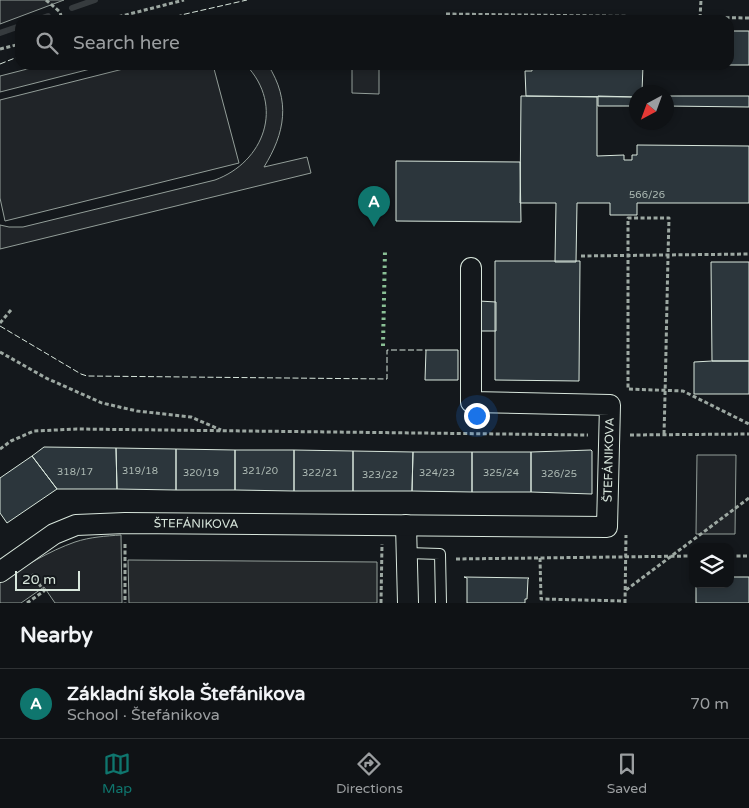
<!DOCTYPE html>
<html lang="en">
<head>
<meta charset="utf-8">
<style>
  :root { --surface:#0f1215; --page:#181b1e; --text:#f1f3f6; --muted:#9b9ea0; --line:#2f3234; --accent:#0f766e }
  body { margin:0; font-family:"Varela Round",sans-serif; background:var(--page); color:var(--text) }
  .controls { position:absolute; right:15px; bottom:15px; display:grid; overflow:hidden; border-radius:10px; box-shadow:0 2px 8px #0003 }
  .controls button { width:45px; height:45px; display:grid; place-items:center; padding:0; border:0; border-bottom:1px solid var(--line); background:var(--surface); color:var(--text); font:25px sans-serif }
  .compass { position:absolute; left:629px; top:85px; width:45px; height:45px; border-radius:50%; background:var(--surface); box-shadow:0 2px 8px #0003; rotate:221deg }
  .scale { position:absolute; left:15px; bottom:12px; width:65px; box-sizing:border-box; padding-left:5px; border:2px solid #d8e6dc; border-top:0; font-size:14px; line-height:18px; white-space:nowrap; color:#d8e6dc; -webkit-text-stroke:4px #14181c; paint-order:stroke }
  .you { position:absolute; left:476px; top:415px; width:18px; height:18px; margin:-12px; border:4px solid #fff; border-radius:50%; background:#1a73e8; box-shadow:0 0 0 8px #1a73e833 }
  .badge { display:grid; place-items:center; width:32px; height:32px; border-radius:50%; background:var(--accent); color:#fff; font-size:16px; font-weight:700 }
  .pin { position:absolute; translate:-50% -41px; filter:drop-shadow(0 1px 2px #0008) }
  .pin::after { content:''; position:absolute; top:26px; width:18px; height:15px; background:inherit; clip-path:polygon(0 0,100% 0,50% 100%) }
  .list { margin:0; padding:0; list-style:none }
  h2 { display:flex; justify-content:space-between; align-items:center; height:65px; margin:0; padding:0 20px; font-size:21px }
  h2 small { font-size:16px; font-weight:400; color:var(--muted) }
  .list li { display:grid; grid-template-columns:32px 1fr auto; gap:15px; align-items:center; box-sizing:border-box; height:70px; padding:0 20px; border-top:1px solid var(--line) }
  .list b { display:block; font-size:19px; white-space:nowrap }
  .list p { margin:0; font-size:16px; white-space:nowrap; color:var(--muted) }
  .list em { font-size:16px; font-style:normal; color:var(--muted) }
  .icon { flex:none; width:28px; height:28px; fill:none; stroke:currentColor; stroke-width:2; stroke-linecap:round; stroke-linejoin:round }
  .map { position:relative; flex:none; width:749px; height:603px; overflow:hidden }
  .search { position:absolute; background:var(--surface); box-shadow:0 2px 8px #0003; left:15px; right:15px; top:15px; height:55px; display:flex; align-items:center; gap:12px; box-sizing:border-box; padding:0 18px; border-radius:15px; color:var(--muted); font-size:19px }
  .sheet { height:135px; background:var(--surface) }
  nav { display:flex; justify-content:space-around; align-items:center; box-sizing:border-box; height:70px; border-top:1px solid var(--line); background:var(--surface); font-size:14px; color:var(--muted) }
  nav a { display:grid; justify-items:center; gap:2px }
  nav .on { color:var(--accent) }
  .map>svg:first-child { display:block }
  .green { fill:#202428; stroke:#939e99 }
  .parking { fill:#24282b; stroke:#939e99 }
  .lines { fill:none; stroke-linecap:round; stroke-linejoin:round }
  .stream { stroke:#363b3e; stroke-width:6 }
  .building { fill:#2c363c; stroke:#d8e6dc }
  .service-casing { stroke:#d8e6dc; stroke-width:12 }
  .minor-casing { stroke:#d8e6dc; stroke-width:22 }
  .path { stroke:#9da8a2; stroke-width:3; stroke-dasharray:4 2.5; stroke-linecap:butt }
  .service { stroke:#14181c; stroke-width:10 }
  .minor { stroke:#14181c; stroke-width:20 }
  .hedge { stroke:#8ac095; stroke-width:4; stroke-dasharray:2.5 4; stroke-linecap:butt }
  .fence { stroke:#d8e6dc; stroke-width:1; stroke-dasharray:6 2.5; stroke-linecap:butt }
  .labels { text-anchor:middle; stroke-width:4; stroke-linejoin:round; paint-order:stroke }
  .number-label { font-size:10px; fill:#adbab4 }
  .street-label { font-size:12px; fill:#d8e6dc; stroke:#14181c }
</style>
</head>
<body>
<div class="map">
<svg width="749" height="603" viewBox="0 0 749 603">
  <rect width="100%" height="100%" fill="#14181c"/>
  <path class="green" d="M0 0H64L0 24Z
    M43 65H106L0 92V76Z
    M139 65H213L239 163 5 221 0 198V100Z
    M246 65H268C291 101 285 133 264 167L307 157 311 173 0 249V225L9 227H23L215 180C264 162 285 106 246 65Z
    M352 65H379V94L352 93Z
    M697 455H736L735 534H696Z
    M121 535 122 603H55L44 587 21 603H0V582C23 567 49 551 75 542 90 537 106 536 121 535Z"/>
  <path class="parking" d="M128 560 377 562V603H129Z"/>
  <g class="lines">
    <path class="stream" d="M72 8 95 0
      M37 20 48 16
      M0 33 20 26"/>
  </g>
  <path class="building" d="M729 31H749V65H729Z
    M467 65H643L642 92H636V97L526 96 525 71H532V65Z
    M521 96 597 97V156L624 155V160H632V155H637V145L749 146V203H637V215H610V203H577L576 262H555L556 203H520Z
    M598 96 636 97V106H598Z
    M666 96H749V107L666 106Z
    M396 161 520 162 521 222 396 221Z
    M495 261H580L579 381 495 380Z
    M711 262H749V361H712Z
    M479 301 496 302V331H479Z
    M426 350H458V380H425Z
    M712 361H749V394H694V362Z
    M44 447 116 448 117 489H57L32 456Z
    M116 448 176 449V490L117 489Z
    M176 449 235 450V490H176Z
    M235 450H294V491L235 490Z
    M294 450 353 451V491H294Z
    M591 450 592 451V494L531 492V452Z
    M353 451 413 452 412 491H353Z
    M413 452H472V492L412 491Z
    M472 452H531V492H472Z
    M32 456 57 489 7 523 0 513V478Z
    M464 577 529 578 528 579 527 599H525V603H467V578Z
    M730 577H749V603H696V584H730Z"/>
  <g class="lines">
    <g class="service-casing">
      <path id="service" d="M407 553 440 554 441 603"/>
    </g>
    <g class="minor-casing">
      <g id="minor">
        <path d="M406 525 408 603"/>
        <path id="s1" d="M0 572 54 534 76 525 125 523 607 527 610 405 471 402V268"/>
      </g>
    </g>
    <path class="path" d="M46 0 60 12 62 20
      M446 14 749 18
      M700 18 701 0
      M106 20 184 0
      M0 49 20 44
      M581 256 749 254
      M0 323 11 310
      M0 352 46 378 102 403 137 411 191 417 221 430
      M664 434C666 362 667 290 669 218H628V389L683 391 749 424
      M630 435 749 434
      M0 449 11 441 34 431 77 429 588 435
      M125 544V603
      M730 556H749
      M540 558 541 599 625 601
      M456 559 693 556
      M626 590 749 498
      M27 603 44 591 32 574
      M381 603 382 544
      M625 603 626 535"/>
    <use href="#service" class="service"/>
    <use href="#minor" class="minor"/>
    <path class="hedge" d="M383 346 385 251"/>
    <path class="fence" d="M159 20 247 0
      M0 64 20 56
      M0 326 81 374 87 376 387 379V350H426"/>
  </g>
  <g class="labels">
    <g class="number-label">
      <text x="647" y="198">566/26</text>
      <text x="140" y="474">319/18</text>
      <text x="260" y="474">321/20</text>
      <text x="75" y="475">318/17</text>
      <text x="201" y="476">320/19</text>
      <text x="320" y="476">322/21</text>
      <text x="437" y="476">324/23</text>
      <text x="501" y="476">325/24</text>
      <text x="559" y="477">326/25</text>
      <text x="380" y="478">323/22</text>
    </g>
    <g class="street-label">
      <text dy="4" stroke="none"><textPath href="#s1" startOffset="688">ŠTEFÁNIKOVA</textPath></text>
      <text dy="4" stroke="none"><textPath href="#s1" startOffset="210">ŠTEFÁNIKOVA</textPath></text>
    </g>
  </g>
</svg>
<div class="controls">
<button><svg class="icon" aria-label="layers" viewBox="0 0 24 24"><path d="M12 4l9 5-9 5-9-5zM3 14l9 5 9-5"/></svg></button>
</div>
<svg class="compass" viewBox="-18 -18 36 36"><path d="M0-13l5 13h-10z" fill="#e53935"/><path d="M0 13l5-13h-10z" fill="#9b9ea0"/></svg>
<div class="scale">20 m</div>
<div class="you"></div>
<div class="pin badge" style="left:374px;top:227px">A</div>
<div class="search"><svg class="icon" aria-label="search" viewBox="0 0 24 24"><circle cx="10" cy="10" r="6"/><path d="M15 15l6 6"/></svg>Search here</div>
</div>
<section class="sheet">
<h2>Nearby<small></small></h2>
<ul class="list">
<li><span class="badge">A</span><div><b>Základní škola Štefánikova</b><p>School · Štefánikova</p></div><em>70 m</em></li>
</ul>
</section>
<nav>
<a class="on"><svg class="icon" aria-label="map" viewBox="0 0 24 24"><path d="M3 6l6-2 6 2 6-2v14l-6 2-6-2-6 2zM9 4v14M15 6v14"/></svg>Map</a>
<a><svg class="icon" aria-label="directions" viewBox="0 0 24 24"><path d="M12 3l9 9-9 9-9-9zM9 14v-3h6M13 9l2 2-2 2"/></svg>Directions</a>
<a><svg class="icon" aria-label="saved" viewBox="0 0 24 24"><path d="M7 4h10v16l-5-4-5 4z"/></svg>Saved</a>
</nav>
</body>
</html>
